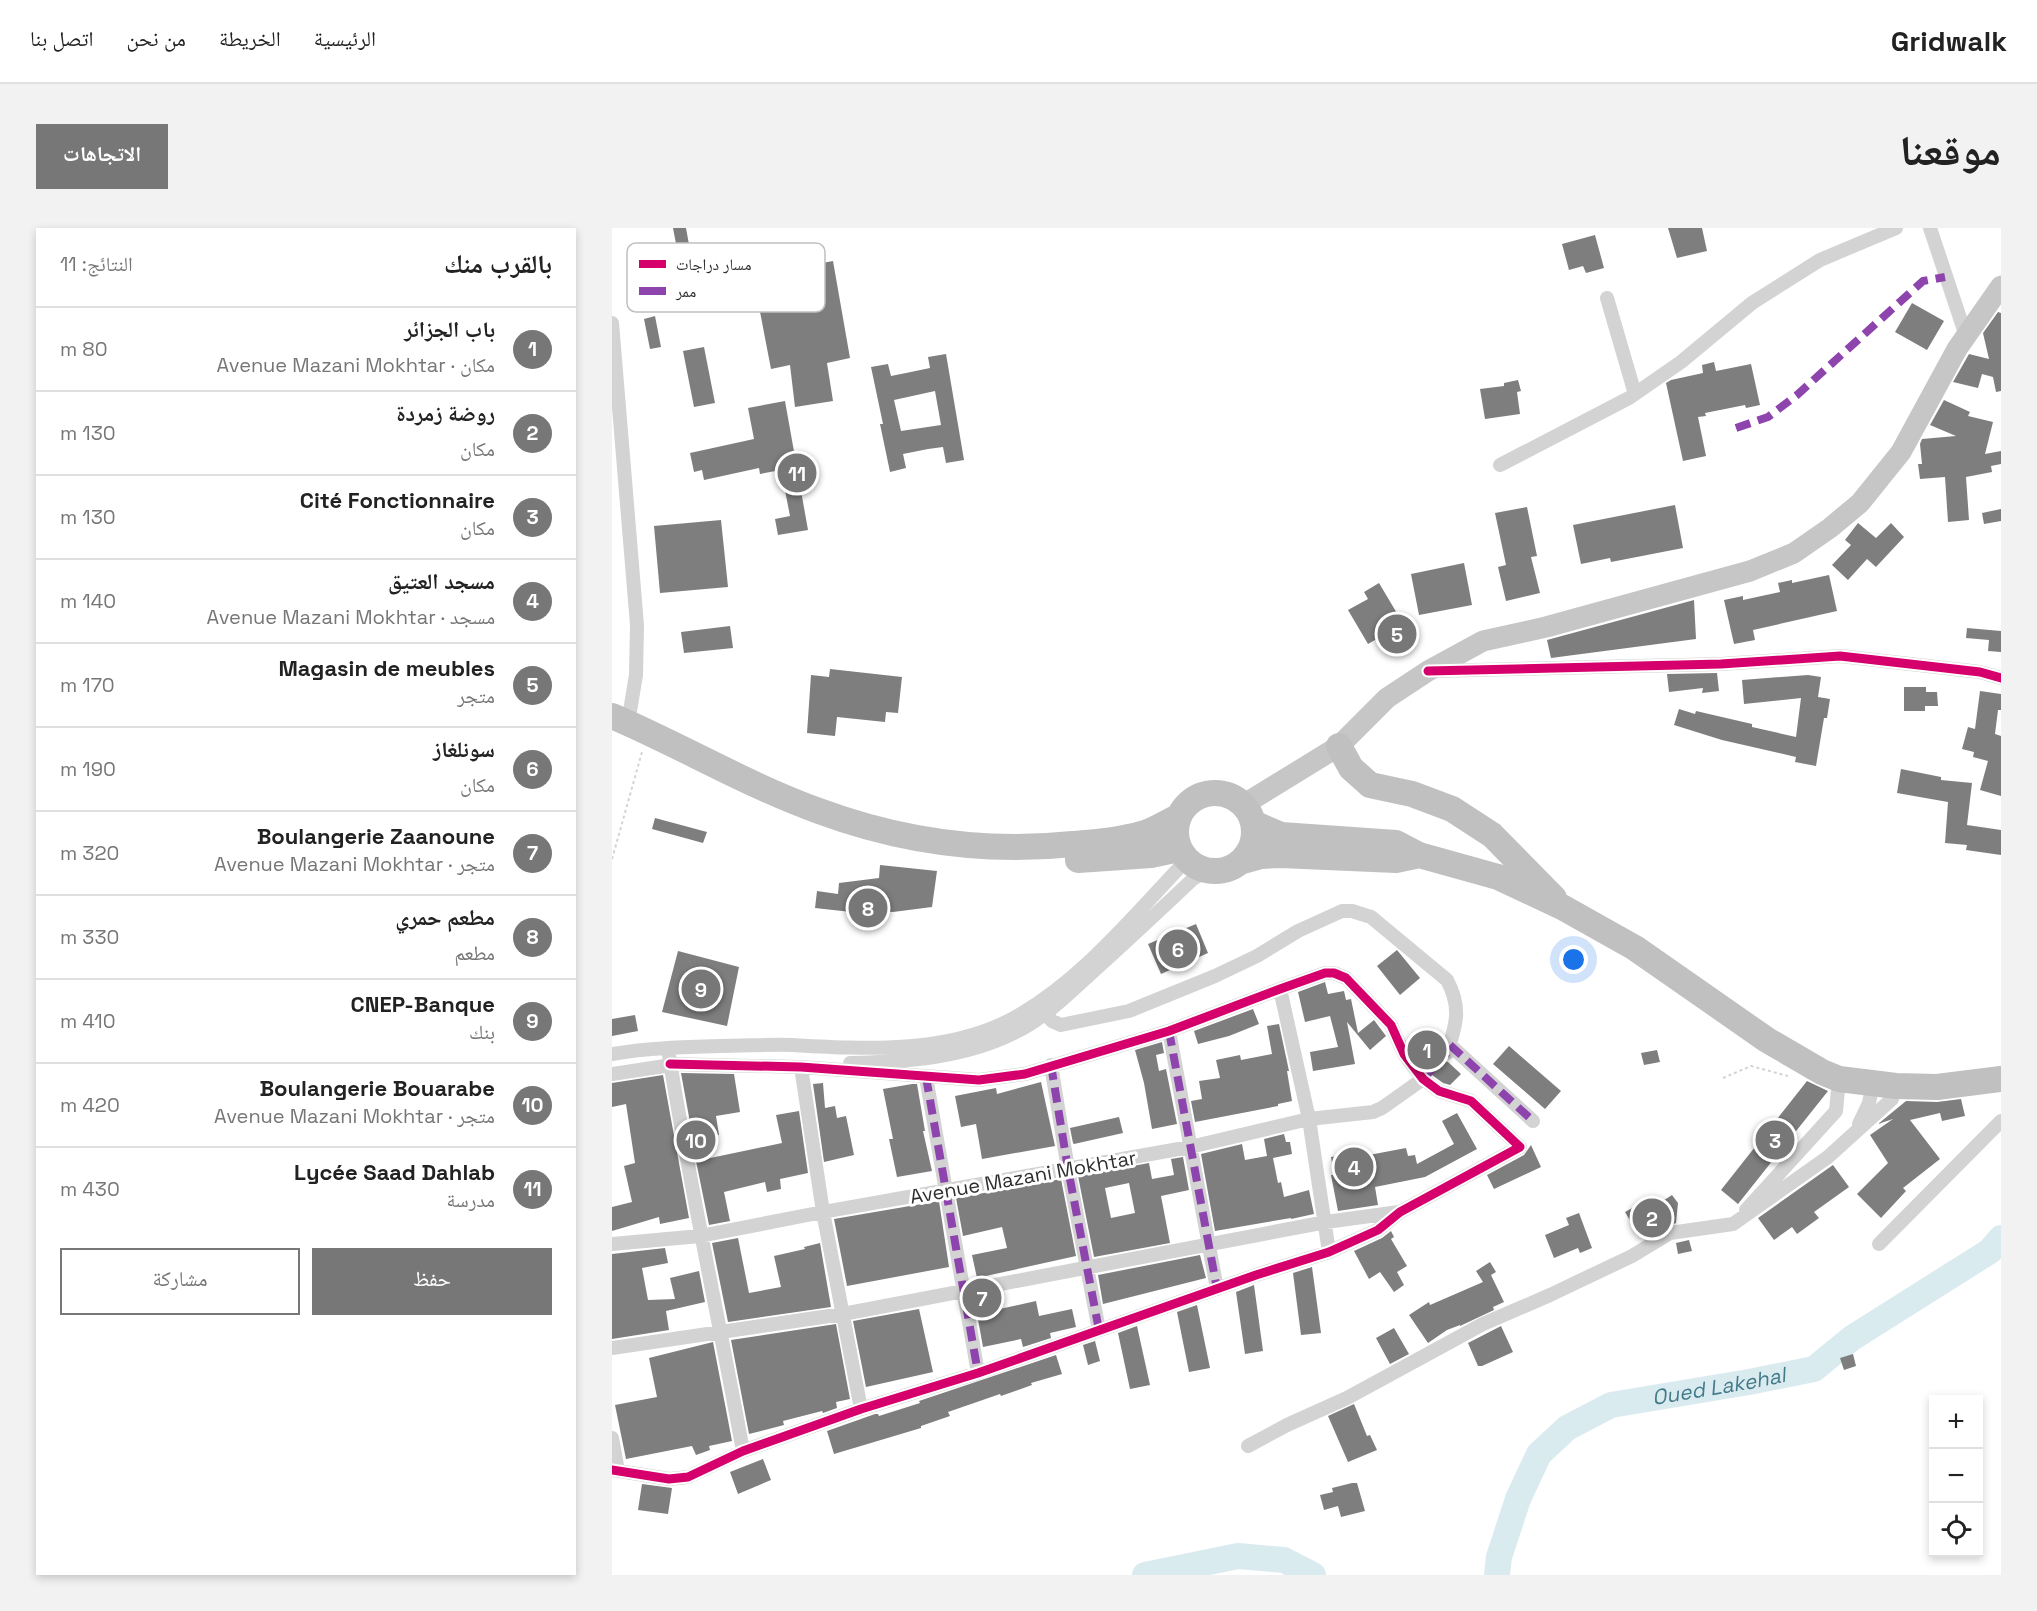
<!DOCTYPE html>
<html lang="ar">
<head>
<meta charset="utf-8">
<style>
  :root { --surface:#fff; --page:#f2f2f2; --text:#222; --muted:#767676; --line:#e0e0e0; --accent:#777 }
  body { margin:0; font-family:"Space Grotesk","Noto Naskh Arabic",sans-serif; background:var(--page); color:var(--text); direction:rtl }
  .controls { position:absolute; right:18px; bottom:18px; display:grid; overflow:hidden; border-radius:0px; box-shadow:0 3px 9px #0003 }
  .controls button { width:54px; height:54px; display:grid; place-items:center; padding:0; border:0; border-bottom:2px solid var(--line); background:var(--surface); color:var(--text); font:30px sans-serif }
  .you { position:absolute; left:962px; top:732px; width:21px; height:21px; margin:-15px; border:4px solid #fff; border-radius:50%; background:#1a73e8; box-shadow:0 0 0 9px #1a73e833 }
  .badge { display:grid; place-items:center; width:39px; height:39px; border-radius:50%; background:var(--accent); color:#fff; font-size:20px; font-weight:700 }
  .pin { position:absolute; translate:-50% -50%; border:3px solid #fff; box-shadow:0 2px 6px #0006 }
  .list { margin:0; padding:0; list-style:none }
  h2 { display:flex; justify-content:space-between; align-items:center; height:78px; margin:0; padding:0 24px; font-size:26px }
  h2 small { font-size:20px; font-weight:400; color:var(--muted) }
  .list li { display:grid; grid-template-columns:39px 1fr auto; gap:18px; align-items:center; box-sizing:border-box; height:84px; padding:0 24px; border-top:2px solid var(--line) }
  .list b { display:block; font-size:22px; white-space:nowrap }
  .list p { margin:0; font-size:20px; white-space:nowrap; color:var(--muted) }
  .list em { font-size:20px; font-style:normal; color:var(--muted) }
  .actions { display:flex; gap:12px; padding:18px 24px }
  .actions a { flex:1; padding:14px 0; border:2px solid var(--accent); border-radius:0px; text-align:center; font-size:21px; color:var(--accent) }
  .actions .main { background:var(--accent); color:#fff }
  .icon { flex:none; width:33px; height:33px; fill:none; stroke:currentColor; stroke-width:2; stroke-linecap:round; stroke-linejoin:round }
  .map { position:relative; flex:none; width:1389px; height:1347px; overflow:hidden; direction:ltr; border-radius:0px }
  header { display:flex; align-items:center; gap:36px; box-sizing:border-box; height:84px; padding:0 30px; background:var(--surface); border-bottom:2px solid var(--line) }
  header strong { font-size:28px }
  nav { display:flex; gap:33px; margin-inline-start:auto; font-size:21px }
  .intro { display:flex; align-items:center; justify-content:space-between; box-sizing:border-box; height:144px; padding:0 36px }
  h1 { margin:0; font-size:42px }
  .button { padding:15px 27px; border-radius:0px; background:var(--accent); color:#fff; font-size:21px; font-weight:700 }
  main { display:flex; gap:36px; padding:0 36px }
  aside { flex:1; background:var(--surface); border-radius:0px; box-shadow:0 3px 9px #0003 }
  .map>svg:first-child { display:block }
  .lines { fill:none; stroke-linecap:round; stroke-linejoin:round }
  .river { stroke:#daebf0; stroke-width:26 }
  .building { fill:#7e7e7e; fill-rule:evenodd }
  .path { stroke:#d3d3d3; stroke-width:2; stroke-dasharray:3 3; stroke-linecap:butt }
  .street { stroke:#d3d3d3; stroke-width:14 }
  .primary { stroke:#c6c6c6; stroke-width:21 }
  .highway { stroke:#c0c0c0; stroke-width:26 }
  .quiet { stroke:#8e44ad; stroke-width:8; stroke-dasharray:15 8; stroke-linecap:butt }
  .cycleway-casing { stroke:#fff; stroke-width:13 }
  .cycleway { stroke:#d6006c; stroke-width:9 }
  .labels { text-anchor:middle; stroke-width:6; stroke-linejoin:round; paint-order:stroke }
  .street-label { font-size:20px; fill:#2e2e2e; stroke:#fff }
  .water-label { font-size:21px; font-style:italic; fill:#427a8a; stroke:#fff }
  .key { fill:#fff; stroke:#c0c0c0; stroke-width:1.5 }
  .key-label { font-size:16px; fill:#2e2e2e }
</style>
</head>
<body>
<header>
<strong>Gridwalk</strong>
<nav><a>الرئيسية</a><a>الخريطة</a><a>من نحن</a><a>اتصل بنا</a></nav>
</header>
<div class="intro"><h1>موقعنا</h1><a class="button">الاتجاهات</a></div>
<main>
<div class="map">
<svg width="1389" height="1347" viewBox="0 0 1389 1347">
  <rect width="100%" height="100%" fill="#fff"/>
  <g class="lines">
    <g class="river">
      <path d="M533 1347 626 1328 672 1332 701 1347"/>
      <path id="s1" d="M885 1347 887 1329 906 1271 927 1226 955 1200 999 1177 1137 1154 1202 1141 1240 1110 1378 1023 1389 1010"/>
    </g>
  </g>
  <path class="building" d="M61 0H74L84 55 48 61 44 42 68 37Z
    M1056 0H1090L1095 23 1065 30Z
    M983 7 992 40 974 45 971 38 957 42 950 16Z
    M221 33 238 130 215 135 221 173 183 179 178 137 159 141 144 63 164 60 161 44Z
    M1300 75 1332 93 1315 122 1283 104Z
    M1386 84 1389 85V163L1384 164 1381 149 1370 146 1366 160 1341 154 1357 126 1377 131 1371 105Z
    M43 88 49 119 38 121 32 91Z
    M92 119 103 175 82 179 71 123Z
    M334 126 352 232 334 235 331 219 316 221 291 226 294 240 278 244 268 196H271L259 139 276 136 279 148 294 145 318 140 316 129ZM323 163 329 197 289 203 282 172Z
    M1102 134 1104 143 1139 136 1148 177 1134 180 1133 177 1093 185 1094 188 1086 189 1094 228 1071 233 1054 155 1059 152 1091 145 1090 137Z
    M906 152 909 163 905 164 908 186 873 191 868 161 892 158V155Z
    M1332 172 1358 184 1356 188 1381 194 1373 226 1389 223V236L1379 238 1380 244 1354 249 1357 292 1336 294 1333 249 1308 251 1306 236H1310L1308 216 1310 211 1344 208 1318 197Z
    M173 173 196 302 166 307 163 291 178 288 169 242 148 246 147 240 92 252 90 242 82 244 78 225 142 211 136 180Z
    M1063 277 1071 320 999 334 998 330 969 336 961 297Z
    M915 279 925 328 919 329 928 365 894 373 886 339 894 337 883 285Z
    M1389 281V293L1372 296 1370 285Z
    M109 292 116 359 48 365 42 298Z
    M1246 295 1264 310 1279 295 1292 309 1264 339 1255 331 1236 352 1220 337 1239 317 1233 312Z
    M852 335 860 377 807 387 799 346Z
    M1217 347 1225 383 1141 402 1143 412 1122 416 1112 372 1131 368V372L1168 364 1166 355 1180 352V355Z
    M767 355 789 392V397L756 416 736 382 756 371 752 364Z
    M1082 372 1084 411 939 430 935 412Z
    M118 398 121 420 72 425 69 404Z
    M1355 400 1389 403V424L1376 423 1377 412 1354 410Z
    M218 441 290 449 286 485 274 484 273 494 225 489 223 508 195 505 199 447 217 449Z
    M1105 445 1107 463 1090 465 1091 460 1057 464 1055 446Z
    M1196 447 1209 449 1206 469 1218 471 1215 490H1212L1204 538 1183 534 1184 529 1110 512 1062 497 1067 481 1083 486 1084 483 1140 496V499L1184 509 1189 470 1132 476 1130 452Z
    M1292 459H1314V464H1325L1326 478H1313V483H1292Z
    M1368 463 1389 466V482H1386L1383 506 1389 508V568L1368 562 1376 533 1361 529 1362 524 1350 521 1356 499 1363 501Z
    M1289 541 1329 549V552L1360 555 1355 597 1389 602V627L1354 622 1355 617 1333 615 1336 574 1285 565Z
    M43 590 95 604 91 615 40 601Z
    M268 637 325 643 320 679 281 684 262 683 248 685 203 680 205 663 226 666 227 655 267 650Z
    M584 696 596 725 549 746 536 716Z
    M785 722 808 750 788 767 765 738Z
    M66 723 127 739 115 798 50 784Z
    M713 754 716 766 732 763 734 772 739 771 746 805 762 792 774 808 758 822 735 794 743 836 701 843 698 824 726 819 718 788 693 794 686 764Z
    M641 781 647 796 617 808 586 816 582 803Z
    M23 787 26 803 0 808V791Z
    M667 796 677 843H675L680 873 666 876V878L583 894 579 873 590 871 587 853 608 850 604 832 628 827 629 832 660 826 655 798Z
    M804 804 826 824 829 831 836 834 849 846 838 857 831 855 820 847 800 821 796 813Z
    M550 814 552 825 544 827 547 843 554 841 565 896 540 901 532 855 523 822Z
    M897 818 949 863 933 881 881 836Z
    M1045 822 1048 834 1032 837 1029 825Z
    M69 845 122 846 128 884 104 888 107 907 81 911Z
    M51 847 77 990 48 996 47 989 0 1003V979L20 974 12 938 23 935 14 876 0 879V855Z
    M1195 853 1216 863 1126 976 1109 962Z
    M429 854 443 918 370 931 364 896 349 899 343 868 384 860 385 866Z
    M211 855 213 880 223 878 225 890 234 888 242 927 212 934 201 856Z
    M300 856H305L313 903H311L320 943 285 949 277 911H281L271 861Z
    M1349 871 1353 888 1330 893 1328 885 1298 892 1328 931 1291 960 1294 963 1269 990 1245 966 1276 935 1258 907 1281 891 1266 896 1294 873 1325 874Z
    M187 883 196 945 168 951 169 961 155 964 153 954 112 964 118 993 97 997 84 933 170 915 164 887Z
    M845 885 865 921 813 949 763 959 766 977 726 983 719 947H722L719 929 757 924V927L794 920 796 928 803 927 805 936 842 916 830 893Z
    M507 889 511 905 462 916 461 915 458 900Z
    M672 906 674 914H678L680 926 661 930 666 955 669 954 672 969 697 962 702 986 679 991V990L603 1003 589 926 630 916 633 932 655 928 652 911Z
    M919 917 929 939 882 961 875 947 912 927Z
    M571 929 577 962 549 968 558 1015 482 1029 466 948 537 935 540 951 562 947 559 931ZM517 955 523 985 499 990 493 960Z
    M1221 937 1237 959 1202 984 1207 990 1185 1006 1180 999 1162 1012 1146 990Z
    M449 951 464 1028 365 1050 360 1027 395 1020 390 999 351 1008 344 970Z
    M1060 967 1066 975 1064 995 1048 1001 1044 999 1027 1008 1013 984 1038 970 1043 978Z
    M327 973 337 1039 235 1058 222 991Z
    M967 985 980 1020 968 1025 966 1020 942 1030 933 1007 957 997 954 990Z
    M779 1003 782 1009 779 1011 795 1038 785 1044 792 1057 782 1064 768 1044 757 1051 742 1023 770 1010Z
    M126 1010 137 1065 169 1059 162 1028 193 1021 192 1019 208 1015 219 1079 116 1094 100 1015Z
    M1077 1012 1080 1023 1066 1026 1064 1015Z
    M53 1020 56 1035 30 1040 36 1072 63 1071 58 1050 87 1043 93 1074 54 1083 57 1102 0 1111V1026Z
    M588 1027 594 1050 491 1076 486 1047Z
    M878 1034 884 1044 879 1047 892 1074 881 1079 882 1082 848 1098V1097L835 1102 816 1115 797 1087 817 1074 818 1077 871 1054 864 1043Z
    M700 1039 709 1105 689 1107 681 1045Z
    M642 1057 651 1123 633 1126 624 1064Z
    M424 1073 427 1088 460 1081 464 1099 438 1105 439 1110 411 1119 409 1111 371 1119 365 1086Z
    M585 1077 598 1140 577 1144 565 1084Z
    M307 1081 321 1144 254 1159 241 1093Z
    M224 1096 238 1171 224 1174 225 1180 211 1185 210 1183 171 1193 172 1197 137 1206 119 1112Z
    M525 1098 538 1157 518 1161 506 1105Z
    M889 1098 901 1124 870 1138H866L856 1115Z
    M782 1100 797 1126 778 1136 764 1110Z
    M483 1113 488 1133 476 1137 471 1117Z
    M101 1114 120 1213 97 1218 98 1222 84 1227 80 1218 14 1231 3 1177 45 1169 37 1130Z
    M1241 1126 1244 1138 1232 1142 1228 1130Z
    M444 1127 450 1146 419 1155 420 1157 389 1168 388 1166 336 1184 338 1188 309 1198V1200L222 1226 215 1203 263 1186H266L267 1188 308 1175 307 1173Z
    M742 1176 755 1208 758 1207 765 1222 736 1234 716 1188Z
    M151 1231 159 1252 126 1266 118 1244Z
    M740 1255H745L753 1283 729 1289 726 1278 712 1282 708 1267 721 1264 720 1260Z
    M30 1256 60 1260 56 1286 26 1282Z"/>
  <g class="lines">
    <path class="path" d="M0 631 30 524
      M1111 850 1139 838 1176 848"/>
    <path class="street" d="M1318 0 1354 108
      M995 70 1023 166
      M0 95 25 397 24 447 16 495
      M888 237 1017 170 1069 134 1140 75 1208 32 1284 0
      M821 443 1109 436 1228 428 1368 444 1389 450
      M668 761 697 891 717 1024
      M429 780 440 793 449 797 517 783 603 748 645 728 686 703 730 683H740L759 689 835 752C850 780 844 797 835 825
      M557 803 605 1061
      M838 817 921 893
      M0 826C36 820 72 819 109 818 133 818 157 816 181 817 253 821 334 826 400 791 466 755 517 693 568 639L571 628
      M57 827C78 960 107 1091 131 1223
      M238 835C293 834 352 830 402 805 430 792 452 770 474 750 510 718 546 684 581 651L595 643
      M439 837 456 941 487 1102
      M189 839 211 984 249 1181
      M0 846 66 836
      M314 849 366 1145
      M1247 896 1257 875 1261 856
      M1134 982 1224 883 1227 851
      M0 1016 88 1008 211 984 578 919 697 891 761 884 770 880 811 851
      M1267 1016 1389 893
      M0 1120 231 1086 714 994 787 984
      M0 1210 6 1243
      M636 1218 675 1197 735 1170 871 1096 938 1067 1020 1028 1058 1005 1121 996 1216 929 1280 871 1284 858
      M0 1242 57 1251 76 1249 131 1223 249 1181 366 1145 644 1047 717 1024 766 1002 788 984 908 919 859 873 827 863 811 851 792 826 779 797 734 750 722 745H713L668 761 557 803 413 846 367 852 189 839 58 836"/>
    <path class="primary" d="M631 577 727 518 775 470 816 443 871 413 934 399 1138 343 1182 325 1218 300 1248 275 1289 224 1345 121 1389 58"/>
    <path class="highway" d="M0 488C70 518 135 557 207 583 288 613 375 625 461 616 485 614 510 612 533 605 544 601 555 594 566 589
      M727 518 739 540 758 557 800 566 840 581 880 607 942 670
      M564 604a39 39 0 1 1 78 0a39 39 0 1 1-78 0Z
      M641 595 669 607 784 615 807 627 886 649 950 679 1023 720 1155 812 1210 844 1227 851 1284 858 1325 859 1389 851
      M466 632 539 627 567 621
      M631 633 649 628 668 627 784 632 803 628"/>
    <path class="quiet" d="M1124 200 1156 189 1185 167 1311 53 1333 49
      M557 803 605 1061
      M838 817 921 893
      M439 837 456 941 487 1102
      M314 849 366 1145
      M811 851 835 825"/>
    <g class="cycleway-casing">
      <path id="cycleway" d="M816 443 1109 436 1228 428 1368 444 1389 450
        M0 1242 57 1251 76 1249 131 1223 249 1181 366 1145 644 1047 717 1024 766 1002 788 984 908 919 859 873 827 863 811 851 792 826 779 797 734 750 722 745H713L668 761 557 803 413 846 367 852 189 839 58 836"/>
    </g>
    <use href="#cycleway" class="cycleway"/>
  </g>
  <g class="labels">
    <g class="street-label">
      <text transform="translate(411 949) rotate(-10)" y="7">Avenue Mazani Mokhtar</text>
    </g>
    <g class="water-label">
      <text dy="7" stroke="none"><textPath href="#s1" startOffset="326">Oued Lakehal</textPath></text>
    </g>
  </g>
  <rect x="15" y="15" width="198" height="69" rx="9" class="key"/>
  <rect x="27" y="32" width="27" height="8" fill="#d6006c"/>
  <rect x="27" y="59" width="27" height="8" fill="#8e44ad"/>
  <g class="key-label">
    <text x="64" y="42">مسار دراجات</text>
    <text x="64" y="69">ممر</text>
  </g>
</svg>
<div class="controls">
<button>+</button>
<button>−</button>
<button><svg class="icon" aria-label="locate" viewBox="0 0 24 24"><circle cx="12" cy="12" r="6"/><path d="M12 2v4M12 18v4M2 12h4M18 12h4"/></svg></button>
</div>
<div class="you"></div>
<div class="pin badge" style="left:815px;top:822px">1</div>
<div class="pin badge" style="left:1040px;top:990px">2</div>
<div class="pin badge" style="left:1163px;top:912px">3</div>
<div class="pin badge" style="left:742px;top:939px">4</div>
<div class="pin badge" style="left:785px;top:406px">5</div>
<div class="pin badge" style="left:566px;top:721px">6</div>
<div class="pin badge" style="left:370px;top:1070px">7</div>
<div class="pin badge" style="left:256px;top:680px">8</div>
<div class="pin badge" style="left:89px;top:761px">9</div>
<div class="pin badge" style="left:84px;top:912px">10</div>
<div class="pin badge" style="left:185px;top:245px">11</div>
</div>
<aside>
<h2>بالقرب منك<small>النتائج: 11</small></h2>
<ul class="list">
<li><span class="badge">1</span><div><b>باب الجزائر</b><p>مكان · Avenue Mazani Mokhtar</p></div><em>80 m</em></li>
<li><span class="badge">2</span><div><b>روضة زمردة</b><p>مكان</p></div><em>130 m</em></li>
<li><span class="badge">3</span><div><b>Cité Fonctionnaire</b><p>مكان</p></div><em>130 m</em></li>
<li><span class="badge">4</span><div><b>مسجد العتيق</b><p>مسجد · Avenue Mazani Mokhtar</p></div><em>140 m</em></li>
<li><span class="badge">5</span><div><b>Magasin de meubles</b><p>متجر</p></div><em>170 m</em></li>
<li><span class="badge">6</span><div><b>سونلغاز</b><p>مكان</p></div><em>190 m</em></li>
<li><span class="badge">7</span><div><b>Boulangerie Zaanoune</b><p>متجر · Avenue Mazani Mokhtar</p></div><em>320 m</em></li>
<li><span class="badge">8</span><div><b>مطعم حمري</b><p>مطعم</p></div><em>330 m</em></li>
<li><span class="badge">9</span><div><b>CNEP-Banque</b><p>بنك</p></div><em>410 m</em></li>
<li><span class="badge">10</span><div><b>Boulangerie Bouarabe</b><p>متجر · Avenue Mazani Mokhtar</p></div><em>420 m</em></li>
<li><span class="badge">11</span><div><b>Lycée Saad Dahlab</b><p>مدرسة</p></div><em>430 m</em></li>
</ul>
<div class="actions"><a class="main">حفظ</a><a>مشاركة</a></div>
</aside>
</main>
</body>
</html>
